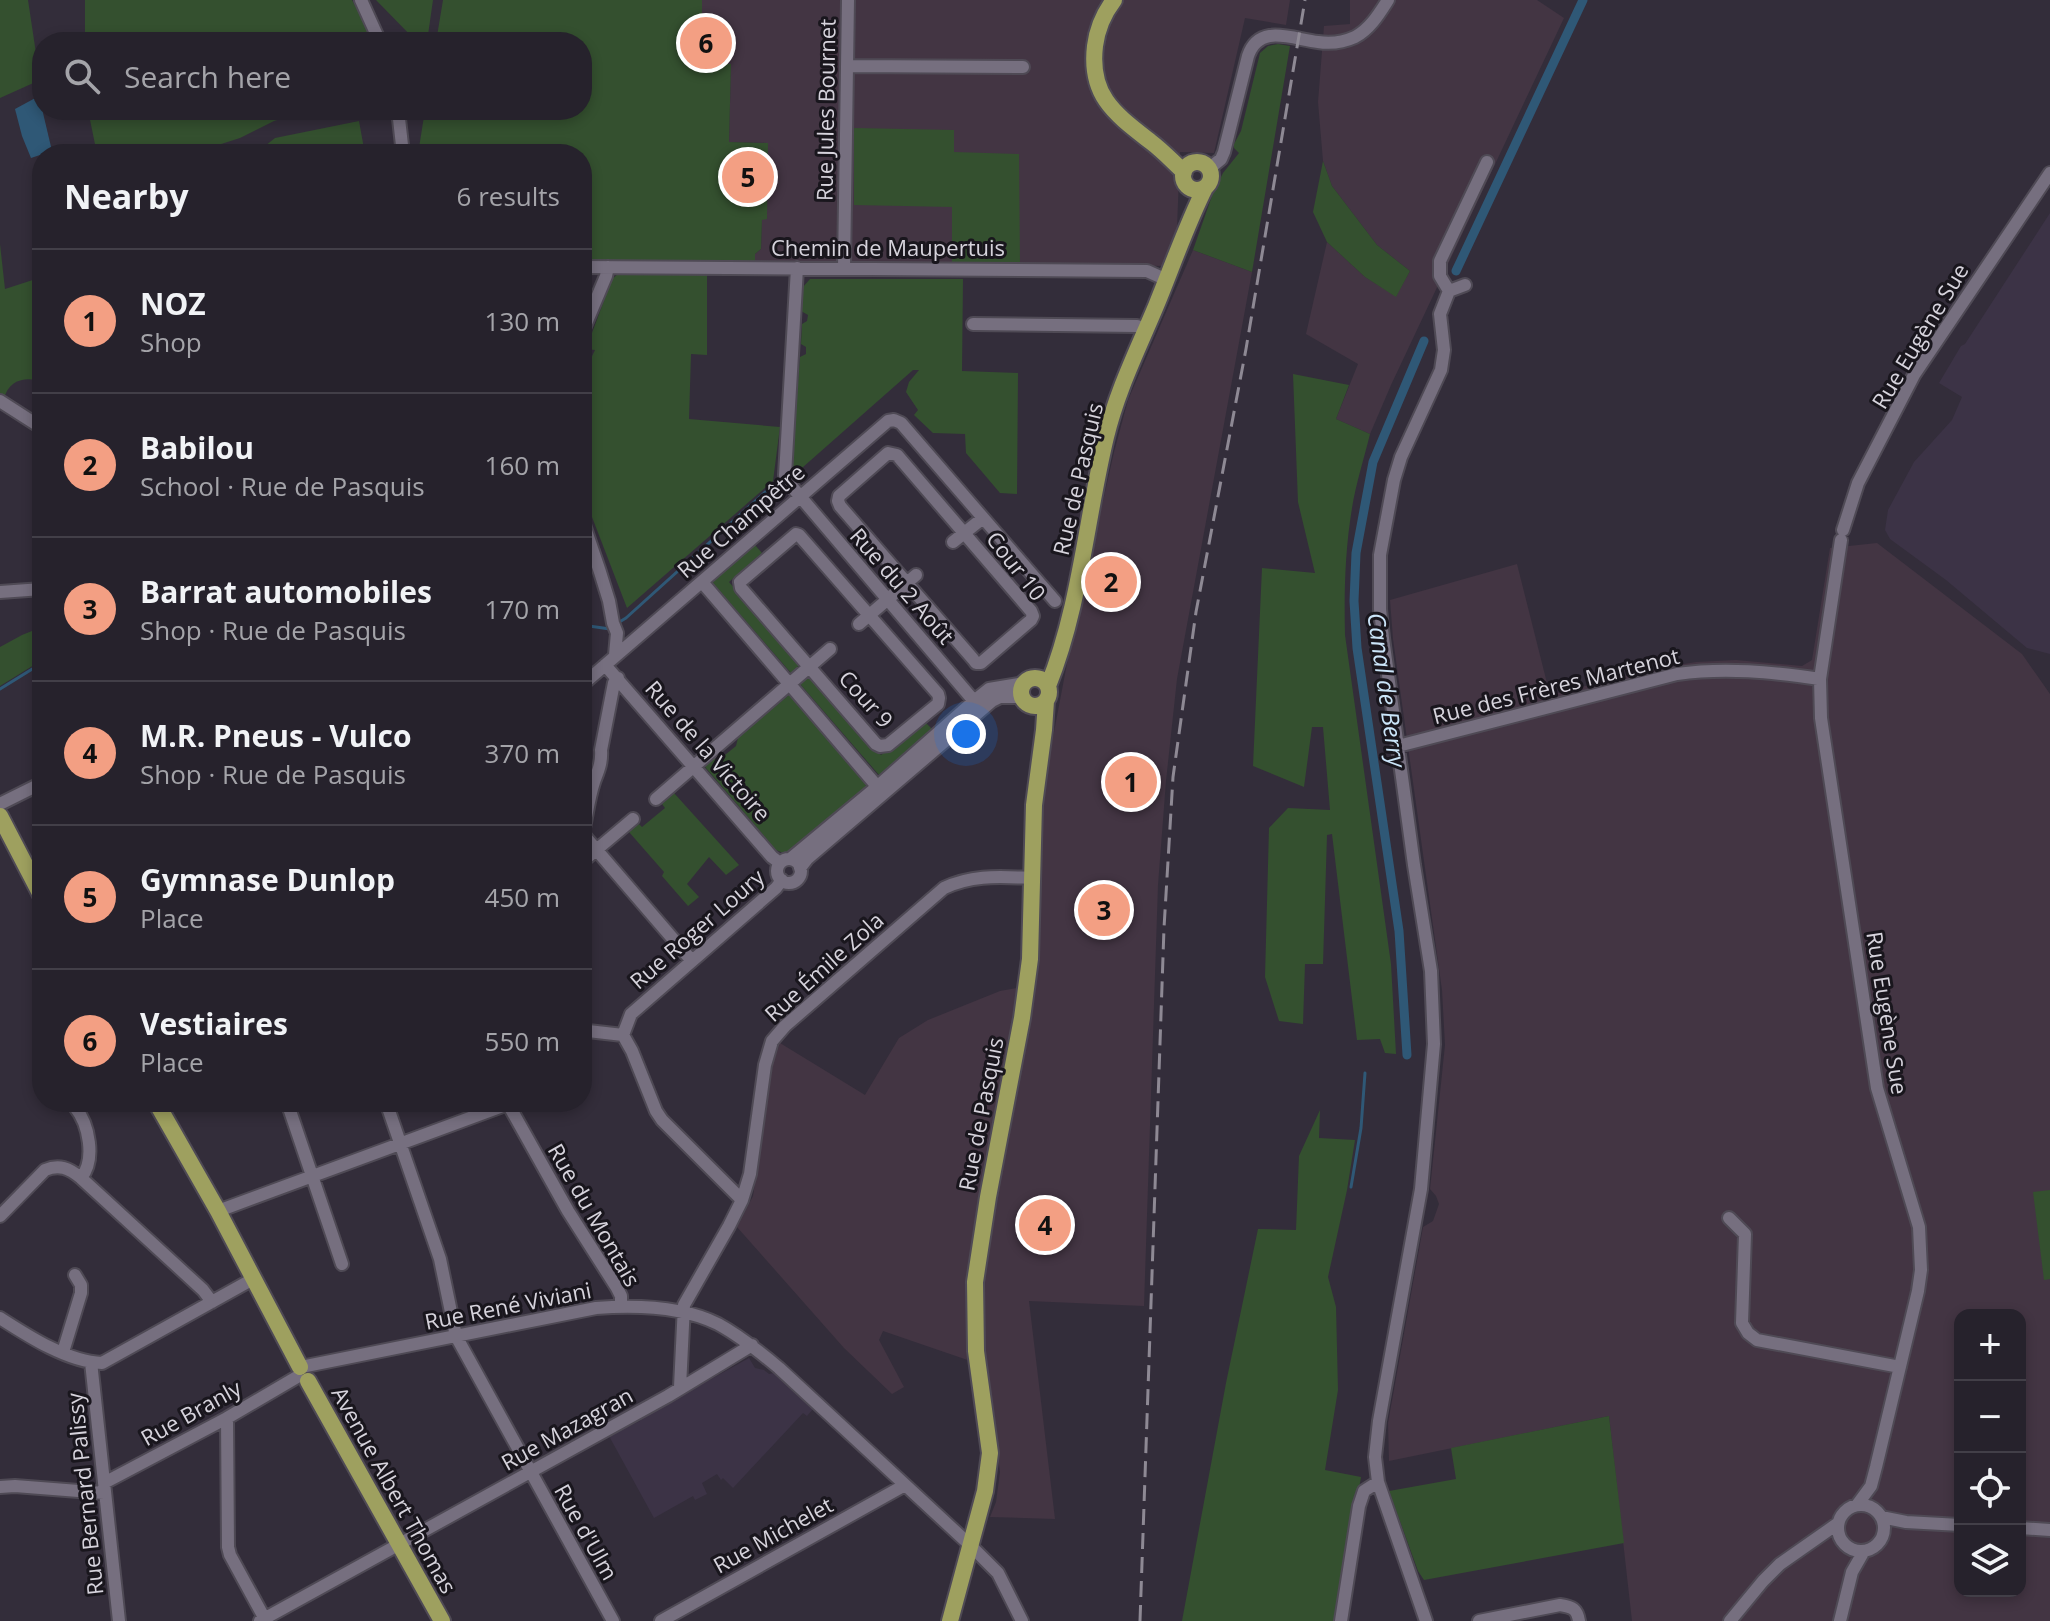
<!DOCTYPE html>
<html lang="en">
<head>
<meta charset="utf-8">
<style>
  :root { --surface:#26222c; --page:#2e2a34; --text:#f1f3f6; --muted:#a4a4a9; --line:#423f48; --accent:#f39f83 }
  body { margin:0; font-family:"Open Sans",sans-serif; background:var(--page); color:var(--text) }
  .controls { position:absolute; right:24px; bottom:24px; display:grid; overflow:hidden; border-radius:16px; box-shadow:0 4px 12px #0003 }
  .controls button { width:72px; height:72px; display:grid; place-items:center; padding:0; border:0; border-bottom:2px solid var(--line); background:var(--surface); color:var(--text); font:40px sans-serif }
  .you { position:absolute; left:966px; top:734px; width:28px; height:28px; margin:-20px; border:6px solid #fff; border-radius:50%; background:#1a73e8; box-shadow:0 0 0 12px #1a73e833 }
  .badge { display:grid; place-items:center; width:52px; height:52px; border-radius:50%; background:var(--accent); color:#111; font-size:26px; font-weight:700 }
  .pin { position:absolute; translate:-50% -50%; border:4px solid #fff; box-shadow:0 2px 8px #0006 }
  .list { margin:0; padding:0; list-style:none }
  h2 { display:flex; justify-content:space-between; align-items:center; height:104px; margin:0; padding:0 32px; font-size:34px }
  h2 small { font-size:26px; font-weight:400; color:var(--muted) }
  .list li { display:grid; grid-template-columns:52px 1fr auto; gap:24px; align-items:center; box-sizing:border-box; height:144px; padding:0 32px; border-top:2px solid var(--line) }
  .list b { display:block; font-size:30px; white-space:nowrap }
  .list p { margin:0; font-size:26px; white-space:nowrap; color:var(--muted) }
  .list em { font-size:26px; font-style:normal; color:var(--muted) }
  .icon { flex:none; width:44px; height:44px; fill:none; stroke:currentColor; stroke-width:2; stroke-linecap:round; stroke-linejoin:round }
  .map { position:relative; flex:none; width:2050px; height:1621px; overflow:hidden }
  .search { position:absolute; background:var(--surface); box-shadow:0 4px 12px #0003; left:32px; top:32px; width:560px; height:88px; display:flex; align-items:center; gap:20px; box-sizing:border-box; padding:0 28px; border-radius:32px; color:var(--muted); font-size:30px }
  .panel { position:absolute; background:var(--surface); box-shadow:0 4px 12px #0003; left:32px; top:144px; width:560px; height:968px; border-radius:32px }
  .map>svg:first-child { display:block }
  .built { fill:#3c3346 }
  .industrial { fill:#433543; fill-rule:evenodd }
  .green { fill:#34502f }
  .water { fill:#2f5876 }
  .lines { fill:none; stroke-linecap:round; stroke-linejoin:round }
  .stream { stroke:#2f5876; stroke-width:3 }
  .canal { stroke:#2f5876; stroke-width:9 }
  .minor-casing { stroke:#4f4a55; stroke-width:16 }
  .major-casing { stroke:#4f4a55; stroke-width:20 }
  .minor { stroke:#766f7f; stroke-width:12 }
  .major { stroke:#9ea05f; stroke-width:16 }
  .rail { stroke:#8e8994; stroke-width:3; stroke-dasharray:16 8; stroke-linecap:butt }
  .labels { text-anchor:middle; stroke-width:6; stroke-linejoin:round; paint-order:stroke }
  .street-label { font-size:22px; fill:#d6d3dc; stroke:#19161d }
  .water-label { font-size:24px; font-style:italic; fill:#cbe5f9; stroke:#19161d }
</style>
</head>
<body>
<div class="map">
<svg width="2050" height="1621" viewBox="0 0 2050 1621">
  <rect width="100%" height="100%" fill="#332d3a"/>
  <path class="built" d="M2050 213V654L2027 648 1946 580 1890 539 1885 530 1888 510 1914 462 1952 420 1962 397 1939 383 1961 346 1965 344Z
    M749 1358 755 1368 764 1370 769 1374 774 1373 813 1409 807 1416 803 1413 733 1488 723 1478 721 1480 717 1474 702 1483 707 1494 695 1500 693 1496 654 1518 609 1436 640 1421 641 1418Z"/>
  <path class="industrial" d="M702 0H1290L1286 25 1245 18 1214 153 1180 152 1177 228 1165 266 755 261V254L761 249 762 219H767V143L729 142 731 65 714 64 716 15H702Z
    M1350 0H1537L1564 18 1391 385 1370 434 1336 419 1358 364 1306 334 1327 242 1365 277 1396 296 1410 271 1377 245 1332 186 1323 161 1318 102 1324 26 1350 24Z
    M1193 250 1252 272 1177 679 1166 781 1158 885 1144 1306 1029 1301 1055 1519 990 1517 996 1502 1000 1472 985 1366 883 1331 879 1340 904 1387 892 1394 844 1348 737 1227 753 1196 773 1063 780 1043 865 1095 899 1038 928 1020 1000 991 1033 985 1040 885 1042 795 1069 653 1114 452 1128 400Z
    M1877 543 2022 654 2050 694V1621H1632L1609 1416 1389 1461 1388 1423 1423 1227 1433 1221 1439 1204 1436 1196 1430 1189 1445 1045 1442 990 1393 639 1390 600 1517 564 1550 695 1643 671 1696 662 1736 660 1802 666 1812 660 1830 548ZM1960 1315H2020V1591H1960Z"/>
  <path class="green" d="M0 0H28L40 80 0 98Z
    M85 0H352L368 30 372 42H85Z
    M376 0H433L427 42H417Z
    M443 0H702V15H716L714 64H731L729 142 768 143 767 219 762 220 761 249 755 254V261H582V154H418L425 110H582V42H436Z
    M1278 44 1290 46 1252 272 1193 250 1213 193 1223 173 1239 153 1234 148V144L1241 131 1260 53 1268 46Z
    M88 110H309L274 121 240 138 190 154H97Z
    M359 121 365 154H255L275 138Z
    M854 128 954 130V152L1019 154 1020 264 952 263V207L854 205Z
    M1323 161 1332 186 1377 245 1410 271 1396 297 1365 277 1327 242 1313 212Z
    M0 244 5 289 42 277V364L37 380C21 377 8 382 4 399L0 397Z
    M619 273 707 275V355L691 354 689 419 780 427 773 481 627 608 582 491V377L595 350 586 349 612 279Z
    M810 279H963L962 371 1018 373 1017 494 1000 493 966 453 965 434 933 433 914 415 918 410 906 392 909 382 919 370H913L794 475 791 472 800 357 806 354V347L801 344 802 324 807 321 808 315 801 311 803 287Z
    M1293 374 1349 385 1336 419 1370 434C1364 459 1356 483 1352 508 1345 551 1344 592 1345 635L1391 964 1396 1054 1385 1053 1380 1039 1357 1040 1332 834 1327 835 1323 964H1305L1303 1024 1279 1021 1265 977 1269 828 1288 808 1330 810 1323 727H1312L1304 787 1253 766 1262 568 1315 573 1298 502Z
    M755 545 762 553 729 582 801 664 791 673 711 581Z
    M42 627V660L0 686V647L22 635Z
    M809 675 881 755 924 721 932 729 879 775 800 684Z
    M790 694 869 786 790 853H783L776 850 705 767 713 759H720L736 746 738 738Z
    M674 793 739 865 726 875 709 857 687 884 699 897 688 906 662 876 664 872 629 832 639 824 642 827 665 808 662 804Z
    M1320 1110 1319 1138 1355 1140 1347 1190 1328 1277 1336 1307 1338 1390 1325 1470 1361 1477 1337 1621H1182L1226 1383 1258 1229 1296 1230 1299 1156Z
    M2050 1190V1279L2044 1280 2033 1192Z
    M1609 1416 1624 1543 1424 1580 1418 1571 1389 1491 1456 1479 1451 1448Z"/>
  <path class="water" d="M39 96 52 151 31 158 22 136 15 109Z"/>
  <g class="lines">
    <path class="stream" d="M616 624 626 618 772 486
      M582 625 610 629
      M0 689 42 663
      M1351 1187 1361 1128 1365 1073"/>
    <path class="canal" d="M1456 271 1583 0
      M1407 1055 1399 931 1357 648 1354 601 1356 553 1373 462 1424 341"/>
    <g class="minor-casing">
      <path id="minor" d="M361 0 380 42
        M848 66 1023 67
        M398 110 403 154
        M1210 168 1221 159 1224 152 1248 56C1259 23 1292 39 1318 42 1331 44 1344 42 1355 37 1370 29 1379 14 1388 0
        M582 267 1147 271 1167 280
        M797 268 785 475 787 481 974 701
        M844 268 848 0
        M1449 291 1440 276V261L1487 162
        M973 324 1137 326 1146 329
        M582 333 606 276 608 267
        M0 401 42 428
        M888 453 897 455 1031 611 1033 616 1031 620 981 663H976L973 659 840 506 838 501 839 496Z
        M582 519 600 572 609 601 613 623 617 633 615 655
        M1843 530 1858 483 1914 375 2050 173
        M796 534 799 535 938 694 939 698 938 704 888 745 880 746 876 744 741 588 740 582Z
        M1841 540 1820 679 1821 718 1877 1088 1919 1227 1921 1270 1918 1291 1876 1467 1871 1486 1857 1505
        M953 542 983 518
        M702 582 882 792
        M0 592 42 589
        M859 624 916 575
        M605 665 772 857 780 863
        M582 685 888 421 894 420 901 423 1055 601
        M1398 746 1677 674C1725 667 1772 672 1820 679
        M656 799 830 649
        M0 804 42 783
        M582 831 584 828C587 813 589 797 594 782 598 771 602 763 601 750L614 683 618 678
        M582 833 692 961
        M790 859 878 786 974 701 989 689 1024 683
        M777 871a12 12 0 1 1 24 0a12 12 0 1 1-24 0Z
        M582 862 633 819
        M800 868 807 859 992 701 1000 697H1022
        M582 1026 588 1031 623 1035
        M287 1102 342 1264
        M386 1102 440 1259 456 1336 613 1621
        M507 1102 568 1211 617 1288 621 1296V1306
        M75 1107C89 1124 96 1160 81 1178
        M742 1200 662 1120 656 1111 632 1051 623 1035 631 1014 776 888 782 880
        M218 1211 508 1104
        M0 1216 45 1170C59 1164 69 1168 81 1178L203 1290 212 1302
        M1729 1218 1745 1234 1742 1323 1748 1333 1757 1340 1900 1367
        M0 1318C28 1336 68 1362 102 1363L253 1279
        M63 1352 81 1293V1285L75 1275
        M91 1362 119 1621
        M306 1366 596 1308C636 1305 682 1306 718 1324 740 1336 760 1352 779 1368L970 1545 998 1573 1022 1621
        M680 1387 684 1305 729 1226 742 1200 750 1174 765 1065 772 1041 785 1026 944 888C974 874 1001 877 1033 878
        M227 1418 228 1547 230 1555 266 1621
        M104 1483 227 1418 297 1377
        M0 1487 15 1486 104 1493
        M1838 1528a23 23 0 1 1 46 0a23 23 0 1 1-46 0Z
        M1881 1517 1906 1522 1960 1525
        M2020 1528 2050 1530
        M260 1621 668 1396 752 1345
        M661 1621 905 1485
        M1341 1621 1359 1506 1364 1491 1378 1482
        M1426 1621 1378 1482 1375 1457 1379 1421 1421 1189 1434 1044 1431 971 1414 865 1383 638 1380 609V555L1394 480 1401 457 1441 370 1444 350 1440 314 1449 291 1465 285
        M1479 1621 1560 1605C1573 1607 1577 1609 1579 1621
        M1730 1621 1763 1581 1780 1564 1837 1524
        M1840 1621 1852 1572 1864 1551"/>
    </g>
    <g class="major-casing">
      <path id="major" d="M1114 0C1104 13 1097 30 1095 46 1089 96 1115 114 1151 142 1163 151 1173 162 1184 172
        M1183 176a14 14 0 1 1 28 0a14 14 0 1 1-28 0Z
        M1021 692a14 14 0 1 1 28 0a14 14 0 1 1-28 0Z
        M1048 686C1080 607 1086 520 1106 437 1117 391 1138 349 1156 306 1172 267 1186 226 1205 188
        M0 816 42 897
        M156 1102 218 1211 300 1367
        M308 1381 442 1621
        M950 1621 985 1491 990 1453 976 1351 975 1282 988 1197 1022 1018 1030 959 1034 805 1044 730 1046 701"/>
    </g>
    <use href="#minor" class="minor"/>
    <use href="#major" class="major"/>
    <path class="rail" d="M1140 1621 1164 928 1173 777 1196 612 1246 349 1305 0"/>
  </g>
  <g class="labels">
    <g class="street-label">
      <text transform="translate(826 110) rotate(-89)" y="8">Rue Jules Bournet</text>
      <text x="888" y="256">Chemin de Maupertuis</text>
      <text transform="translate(1920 336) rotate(-59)" y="8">Rue Eugène Sue</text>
      <text transform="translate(1078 479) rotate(-77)" y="8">Rue de Pasquis</text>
      <text transform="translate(741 521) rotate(-41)" y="8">Rue Champêtre</text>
      <text transform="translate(1016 566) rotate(52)" y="8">Cour 10</text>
      <text transform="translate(902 586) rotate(49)" y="8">Rue du 2 Août</text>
      <text transform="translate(1556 686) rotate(-14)" y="8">Rue des Frères Martenot</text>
      <text transform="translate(866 699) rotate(48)" y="8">Cour 9</text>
      <text transform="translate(708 751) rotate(49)" y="8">Rue de la Victoire</text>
      <text transform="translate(697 929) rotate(-41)" y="8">Rue Roger Loury</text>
      <text transform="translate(824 967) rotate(-42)" y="8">Rue Émile Zola</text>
      <text transform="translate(1887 1013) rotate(81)" y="8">Rue Eugène Sue</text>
      <text transform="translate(981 1114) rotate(-79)" y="8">Rue de Pasquis</text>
      <text transform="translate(594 1215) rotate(60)" y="8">Rue du Montais</text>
      <text transform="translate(508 1306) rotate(-11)" y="8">Rue René Viviani</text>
      <text transform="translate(191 1413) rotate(-29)" y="8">Rue Branly</text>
      <text transform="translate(567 1429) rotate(-29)" y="8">Rue Mazagran</text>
      <text transform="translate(394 1490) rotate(61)" y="8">Avenue Albert Thomas</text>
      <text transform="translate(85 1494) rotate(-96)" y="8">Rue Bernard Palissy</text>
      <text transform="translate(586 1532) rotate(61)" y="8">Rue d'Ulm</text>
      <text transform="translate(773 1535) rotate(-29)" y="8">Rue Michelet</text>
    </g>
    <g class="water-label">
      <text transform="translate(1386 690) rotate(82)" y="8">Canal de Berry</text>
    </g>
  </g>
</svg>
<div class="controls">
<button>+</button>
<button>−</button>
<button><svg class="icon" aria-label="locate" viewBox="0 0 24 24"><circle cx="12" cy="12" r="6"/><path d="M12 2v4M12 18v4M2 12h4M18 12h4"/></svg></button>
<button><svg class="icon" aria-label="layers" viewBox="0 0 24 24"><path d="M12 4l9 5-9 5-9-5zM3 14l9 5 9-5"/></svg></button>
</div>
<div class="you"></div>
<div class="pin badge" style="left:1131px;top:782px">1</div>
<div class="pin badge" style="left:1111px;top:582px">2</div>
<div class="pin badge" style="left:1104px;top:910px">3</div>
<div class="pin badge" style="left:1045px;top:1225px">4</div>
<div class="pin badge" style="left:748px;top:177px">5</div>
<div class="pin badge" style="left:706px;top:43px">6</div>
<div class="search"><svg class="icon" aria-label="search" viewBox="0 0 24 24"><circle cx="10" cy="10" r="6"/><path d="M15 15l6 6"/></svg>Search here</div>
<section class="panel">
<h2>Nearby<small>6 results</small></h2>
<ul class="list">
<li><span class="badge">1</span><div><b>NOZ</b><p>Shop</p></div><em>130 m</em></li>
<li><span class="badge">2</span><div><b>Babilou</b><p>School · Rue de Pasquis</p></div><em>160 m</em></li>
<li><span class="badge">3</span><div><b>Barrat automobiles</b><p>Shop · Rue de Pasquis</p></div><em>170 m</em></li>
<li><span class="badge">4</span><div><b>M.R. Pneus - Vulco</b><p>Shop · Rue de Pasquis</p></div><em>370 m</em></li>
<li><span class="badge">5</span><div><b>Gymnase Dunlop</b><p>Place</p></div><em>450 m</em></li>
<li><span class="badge">6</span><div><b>Vestiaires</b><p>Place</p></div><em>550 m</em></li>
</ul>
</section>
</div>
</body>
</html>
